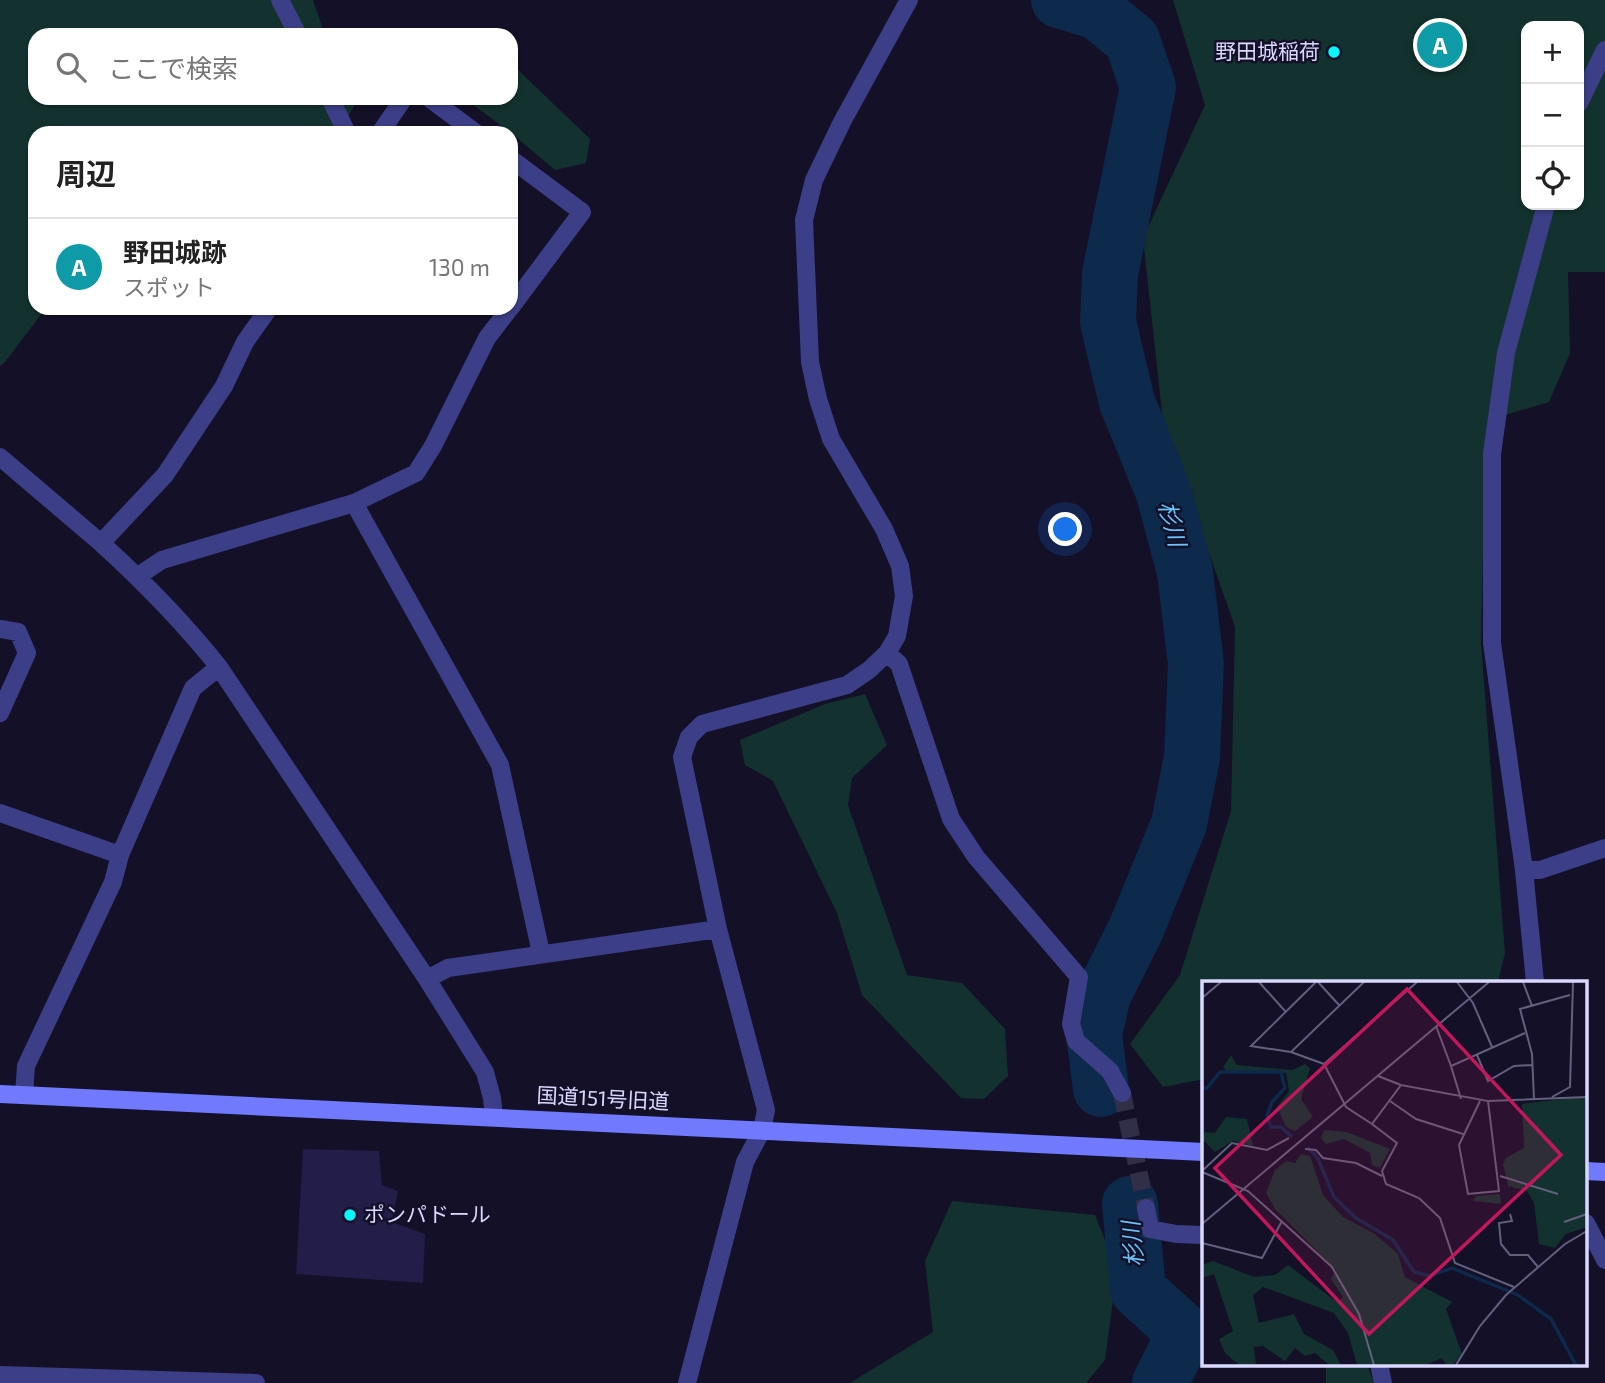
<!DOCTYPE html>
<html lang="ja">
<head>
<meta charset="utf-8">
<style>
  :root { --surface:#fff; --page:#f6f6f6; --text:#222; --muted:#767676; --line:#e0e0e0; --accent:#1a73e8 }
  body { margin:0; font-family:"Exo 2","Noto Sans JP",sans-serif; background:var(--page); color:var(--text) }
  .controls { position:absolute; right:21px; top:21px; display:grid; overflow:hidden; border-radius:14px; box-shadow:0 2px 5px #0004 }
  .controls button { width:63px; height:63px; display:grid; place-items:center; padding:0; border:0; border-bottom:2px solid var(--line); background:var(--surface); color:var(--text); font:35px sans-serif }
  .you { position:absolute; left:1066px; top:530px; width:24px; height:24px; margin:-18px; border:5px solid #fff; border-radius:50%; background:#1a73e8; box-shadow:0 0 0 10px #1a73e833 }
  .badge { display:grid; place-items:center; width:46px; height:46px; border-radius:50%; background:var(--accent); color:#fff; font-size:23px; font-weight:700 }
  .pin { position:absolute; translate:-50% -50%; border:4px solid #fff; box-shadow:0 2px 7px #0006 }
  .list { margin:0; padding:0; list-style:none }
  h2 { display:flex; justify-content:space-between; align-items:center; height:91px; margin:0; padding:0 28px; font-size:30px }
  h2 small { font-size:23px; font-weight:400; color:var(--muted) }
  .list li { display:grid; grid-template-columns:46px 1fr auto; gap:21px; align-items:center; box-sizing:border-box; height:98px; padding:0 28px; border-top:2px solid var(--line) }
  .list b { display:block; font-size:26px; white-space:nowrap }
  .list p { margin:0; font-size:23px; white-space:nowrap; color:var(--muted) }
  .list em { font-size:23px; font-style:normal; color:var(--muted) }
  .icon { flex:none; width:38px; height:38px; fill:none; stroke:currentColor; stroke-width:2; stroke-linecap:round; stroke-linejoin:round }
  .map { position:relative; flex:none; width:1605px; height:1383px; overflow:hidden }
  .search { position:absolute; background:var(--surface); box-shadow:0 2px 5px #0004; left:28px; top:28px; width:490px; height:77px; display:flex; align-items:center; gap:18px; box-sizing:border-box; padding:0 24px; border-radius:21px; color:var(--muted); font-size:26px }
  .panel { position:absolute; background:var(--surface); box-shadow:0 2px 5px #0004; left:28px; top:126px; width:490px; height:189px; border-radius:21px }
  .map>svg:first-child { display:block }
  .green { fill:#13322f; fill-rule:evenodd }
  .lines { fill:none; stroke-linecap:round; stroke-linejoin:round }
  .river { stroke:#0d294b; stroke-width:56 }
  .building { fill:#221d49 }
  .street-tunnel { stroke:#312e48; stroke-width:18; stroke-dasharray:18 9; stroke-linecap:butt }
  .street { stroke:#3c3f87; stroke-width:18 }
  .secondary { stroke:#7179fd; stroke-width:18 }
  .poi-dot { fill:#07f8fc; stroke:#131028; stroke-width:2.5 }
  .labels { text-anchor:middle; stroke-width:5; stroke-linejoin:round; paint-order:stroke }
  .poi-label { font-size:21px; fill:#dad8fe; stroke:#131028; text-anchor:end }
  .street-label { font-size:21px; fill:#dad8fe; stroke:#131028 }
  .water-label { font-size:23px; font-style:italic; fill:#68c4fd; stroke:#131028 }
  .inset-river { fill:none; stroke:#0d294b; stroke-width:3.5 }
  .inset-road { fill:none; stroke:#63607e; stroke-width:2 }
  .view { fill:#c2185b; fill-opacity:0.15; stroke:#c2185b; stroke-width:3.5 }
  .inset-edge { fill:none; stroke:#dad8fe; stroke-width:3.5 }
</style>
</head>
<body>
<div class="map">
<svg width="1605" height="1383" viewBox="0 0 1605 1383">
  <rect width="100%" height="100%" fill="#131028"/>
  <path class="green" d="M0 0H313L325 35H35V98H359L338 133H35V308H46L5 362 0 366Z
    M1173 0H1605V272H1568L1570 353 1549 402 1488 420 1485 454 1481 643 1505 953 1498 982H1204V1079L1163 1087 1130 1044 1180 975 1231 811 1235 627 1163 422 1143 238 1205 105ZM1526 26H1579V205H1526Z
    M511 63 590 139 586 163 555 170 511 133 464 98H511Z
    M865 694 887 745 852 778 848 805 907 975 962 983 1005 1029 1008 1076 984 1099 961 1098 862 995 837 913 773 781 745 765 740 740 825 704Z
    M952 1201 1095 1215 1117 1270 1105 1360 1086 1383H850L933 1332 925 1261Z
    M1326 1364H1367L1374 1383H1326Z"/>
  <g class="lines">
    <path class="river" d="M1059 0 1098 12 1132 40 1148 87 1110 274 1108 322 1127 402 1164 493 1185 572 1196 664 1192 757 1179 824 1136 929 1103 995 1094 1034 1101 1089
      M1130 1204 1138 1290 1185 1333 1160 1383"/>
  </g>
  <path class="building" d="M303 1149 379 1151 382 1185 398 1191 392 1222 425 1234 423 1283 296 1274Z"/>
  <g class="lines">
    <path class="street-tunnel" d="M1122 1093 1146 1208"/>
    <path class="street" d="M280 0 298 35
      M330 98 347 133
      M429 98 476 133
      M1579 103 1605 50
      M380 133 404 98
      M511 159 582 212 511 307
      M269 308 245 342 224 386 165 475 101 543C144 582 183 622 219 667L427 979 448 968 718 929 682 757 689 737 702 724 847 685 869 670 887 653 897 636 904 596 900 566 884 529 831 439 818 399 810 362 804 220 814 180 842 122 909 0
      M0 457 101 543
      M354 503 500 765 541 953
      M138 576 162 560 354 503 416 473 433 446 487 338 510 308
      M0 629 18 632 27 653 0 713
      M887 653 899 664 951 819 976 857 1079 977 1071 1024 1076 1041 1110 1071 1122 1093
      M0 813 120 855 193 688 219 667
      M1524 870H1540L1605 848
      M427 979 485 1072 492 1098 494 1117
      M1535 982 1524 870 1492 643V454L1506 353 1546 205
      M24 1095 26 1066 113 882 120 855
      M1146 1208 1150 1229 1176 1234 1204 1235
      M1586 1223 1605 1260
      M1379 1364 1383 1383
      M0 1375 256 1383
      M687 1383 745 1162 762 1130 766 1110 718 929"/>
    <path class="secondary" d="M0 1094 1204 1152
      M1586 1171 1605 1172"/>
  </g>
  <g class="poi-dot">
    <circle cx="1334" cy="52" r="7"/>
    <circle cx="350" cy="1215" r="7"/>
  </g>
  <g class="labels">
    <g class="poi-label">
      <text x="1320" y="59">野田城稲荷</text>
      <text x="364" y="1222" text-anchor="start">ポンパドール</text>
    </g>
    <g class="street-label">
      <text transform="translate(603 1099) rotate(3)" y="7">国道151号旧道</text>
    </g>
    <g class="water-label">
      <text transform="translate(1172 524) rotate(75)" y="8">杉川</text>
      <text transform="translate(1133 1244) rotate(-96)" y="8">杉川</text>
    </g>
  </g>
  <g transform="translate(1202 981)">
    <rect width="385" height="385" fill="#131028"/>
    <path d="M29 74 35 84 91 89 103 83 108 87 99 118 111 136 93 150 84 146 75 126 87 110 84 92 25 90 21 86ZM385 115V246L364 253 353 267 337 263 332 222 325 210 306 205 301 183 304 177 322 167 320 123ZM24 136 45 138 51 165 31 160 13 171 0 158V151L13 152ZM122 149 145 151 188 168 178 187 170 184 168 172 142 158 124 163 119 157ZM99 173 108 175 121 214 141 236 173 253 196 273 203 296 250 321 244 328 260 373 251 384H244L240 377 224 384H155L146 352 132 332 61 306 51 314 57 342 92 333 102 353 131 369 139 384H127L113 372 103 375 93 367 83 380 61 365 52 366 54 384H37L23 372 17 358 31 350 12 293 0 297V284L11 280 52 296 73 294 86 284 135 321 141 316 129 298 134 289 73 228 64 212 73 189 84 180 93 182ZM298 213 299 223 271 220 274 215Z" fill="#13322f"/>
    <path class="inset-river" d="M0 107H5L18 91H79L83 107 70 121 65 135 69 146H79L90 156M106 166 116 178 132 216 154 237 191 259 212 291 227 295 250 287 316 314 349 338 374 384"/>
    <path class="inset-road" d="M57 1 83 30M116 1 137 24M255 1 271 22 290 66M321 1 330 25M0 17 19 1M234 45 249 85M89 71 49 65 114 1M275 74 286 100 312 85 330 84M122 83 89 71 162 1M176 95 199 104M350 116 368 106 371 1M259 118 249 85 323 52M332 118 330 73 318 28 368 14M188 120 214 138 261 153M278 120 257 164 266 213 297 210 286 120 199 104 170 143 195 162 180 190 184 203 217 217 238 237 253 282 312 306M286 120 385 116M170 143 144 126 122 83 215 1M103 168 114 169 121 177 154 182 180 195M0 190 30 162 65 169 87 157M0 191 46 210 130 286 157 333 172 384M298 195 356 213M308 233 310 240 297 242 299 263 308 274H326L336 286M362 241 385 233M0 243 287 1M0 262 60 277 80 240M254 384 278 345 304 314 363 263 385 250"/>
    <path class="view" d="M205 8 359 174 167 353 13 187Z"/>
    <rect width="385" height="385" class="inset-edge"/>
  </g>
</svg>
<div class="controls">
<button>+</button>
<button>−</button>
<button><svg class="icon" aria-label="locate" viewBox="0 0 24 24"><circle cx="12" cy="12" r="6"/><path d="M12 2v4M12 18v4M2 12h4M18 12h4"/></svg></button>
</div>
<div class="you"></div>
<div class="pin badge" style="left:1440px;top:45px;background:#0f9aa8">A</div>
<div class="search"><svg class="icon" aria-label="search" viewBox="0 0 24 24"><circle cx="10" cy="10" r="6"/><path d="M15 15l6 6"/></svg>ここで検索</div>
<section class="panel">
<h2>周辺<small></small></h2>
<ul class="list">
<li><span class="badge" style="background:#0f9aa8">A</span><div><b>野田城跡</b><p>スポット</p></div><em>130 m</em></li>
</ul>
</section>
</div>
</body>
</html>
